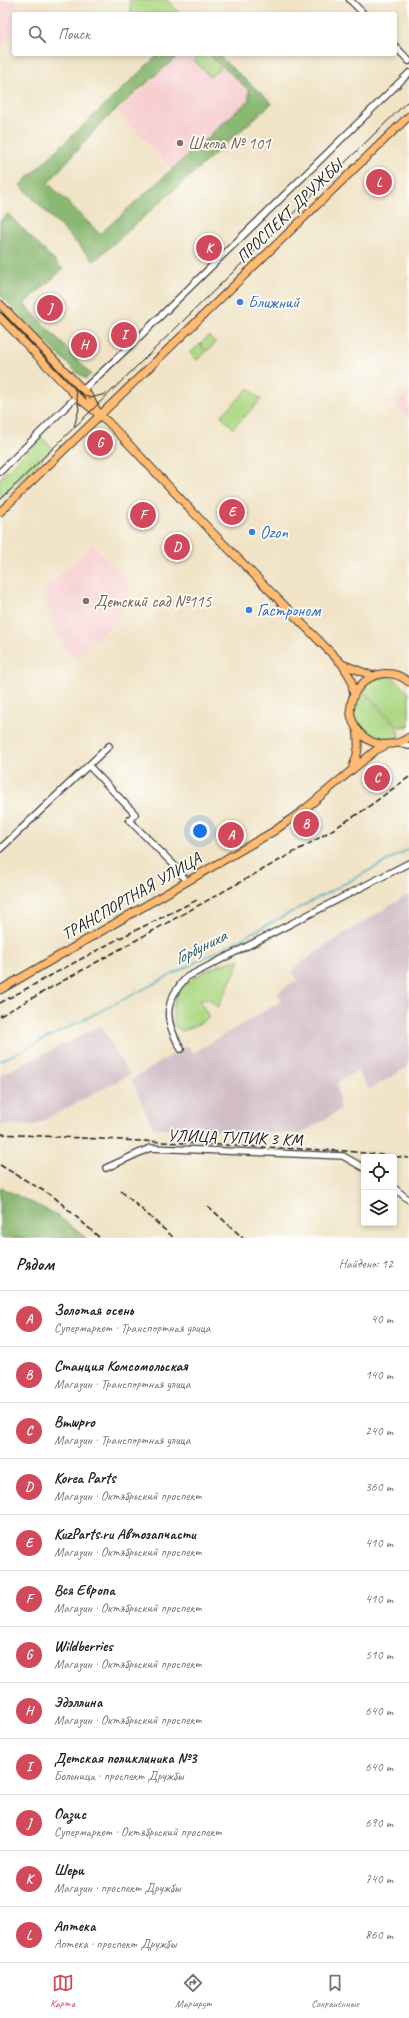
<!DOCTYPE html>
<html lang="ru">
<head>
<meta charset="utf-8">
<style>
  :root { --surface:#fff; --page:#f6f6f6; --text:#222; --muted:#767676; --line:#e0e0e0; --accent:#d1495b }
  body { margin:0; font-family:Caveat,sans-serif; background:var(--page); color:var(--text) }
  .controls { position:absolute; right:12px; bottom:12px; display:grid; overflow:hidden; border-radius:4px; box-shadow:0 2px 6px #0003 }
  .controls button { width:36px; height:36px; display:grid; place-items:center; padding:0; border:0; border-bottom:1px solid var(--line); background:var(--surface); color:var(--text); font:20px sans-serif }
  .you { position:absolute; left:200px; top:831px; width:14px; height:14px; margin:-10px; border:3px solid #fff; border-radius:50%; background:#1a73e8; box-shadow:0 0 0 6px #1a73e833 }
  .badge { display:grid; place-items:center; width:26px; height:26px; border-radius:50%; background:var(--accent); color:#fff; font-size:13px; font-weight:700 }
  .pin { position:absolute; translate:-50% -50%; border:2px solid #fff; box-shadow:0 1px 4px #0006 }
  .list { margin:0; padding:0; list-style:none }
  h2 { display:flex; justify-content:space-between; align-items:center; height:52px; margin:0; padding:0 16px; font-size:17px }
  h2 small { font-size:13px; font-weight:400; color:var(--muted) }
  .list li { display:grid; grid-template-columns:26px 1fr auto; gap:12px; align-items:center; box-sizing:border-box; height:56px; padding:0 16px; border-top:1px solid var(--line) }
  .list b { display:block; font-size:15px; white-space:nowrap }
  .list p { margin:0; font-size:13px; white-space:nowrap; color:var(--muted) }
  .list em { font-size:13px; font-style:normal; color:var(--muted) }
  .icon { flex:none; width:22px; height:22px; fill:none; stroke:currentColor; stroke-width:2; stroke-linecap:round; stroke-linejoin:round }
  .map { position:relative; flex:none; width:409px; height:1238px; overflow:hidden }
  .search { position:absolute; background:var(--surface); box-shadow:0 2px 6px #0003; left:12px; right:12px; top:12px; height:44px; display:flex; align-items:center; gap:10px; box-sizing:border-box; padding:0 14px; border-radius:4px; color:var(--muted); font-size:15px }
  .sheet { height:724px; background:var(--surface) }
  nav { display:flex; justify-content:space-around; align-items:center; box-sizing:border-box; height:56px; border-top:1px solid var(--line); background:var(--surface); font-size:11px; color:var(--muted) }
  nav a { display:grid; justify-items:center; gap:2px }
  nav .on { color:var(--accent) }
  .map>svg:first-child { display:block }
  .built { fill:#f7cfd1 }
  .industrial { fill:#d2bdc6 }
  .green { fill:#add884; stroke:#647a50 }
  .forest { fill:#8ab872; stroke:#536a47 }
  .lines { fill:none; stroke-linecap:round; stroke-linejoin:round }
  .stream { stroke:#42b0bf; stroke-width:1.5 }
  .minor-casing { stroke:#3c3a36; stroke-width:8 }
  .major-casing { stroke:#3c3a36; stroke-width:9 }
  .minor { stroke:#fff; stroke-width:5.5 }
  .major { stroke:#ffbb71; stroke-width:7 }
  .tram { stroke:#1c1c1c; stroke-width:1 }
  .rail { stroke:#1c1c1c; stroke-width:1.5; stroke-dasharray:6 3; stroke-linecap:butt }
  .education-dot { fill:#8d6e63; stroke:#fdfcf7; stroke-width:1.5 }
  .shop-dot { fill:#3f7fe0; stroke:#fdfcf7; stroke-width:1.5 }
  .labels { text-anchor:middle; stroke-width:3.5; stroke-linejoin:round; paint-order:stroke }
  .education-label { font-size:17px; fill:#785e54; stroke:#fdfcf7; text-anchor:start }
  .street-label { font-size:17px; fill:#1c1c1c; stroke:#fdfcf7 }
  .shop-label { font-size:17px; fill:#366cbe; stroke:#fdfcf7; text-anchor:start }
  .water-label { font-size:18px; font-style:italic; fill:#2d5f65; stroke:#fdfcf7 }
</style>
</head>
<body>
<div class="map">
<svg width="409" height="1238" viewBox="0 0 409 1238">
  <rect width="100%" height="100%" fill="#fdfcf7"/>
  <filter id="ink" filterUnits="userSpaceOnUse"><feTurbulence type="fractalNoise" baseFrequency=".025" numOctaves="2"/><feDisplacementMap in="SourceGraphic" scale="8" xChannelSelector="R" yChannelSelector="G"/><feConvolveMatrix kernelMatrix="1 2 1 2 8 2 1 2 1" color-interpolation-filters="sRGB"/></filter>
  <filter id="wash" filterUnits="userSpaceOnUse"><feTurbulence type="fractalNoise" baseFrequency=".012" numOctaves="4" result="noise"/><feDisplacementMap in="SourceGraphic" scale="16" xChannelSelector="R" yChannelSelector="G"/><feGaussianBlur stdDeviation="0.9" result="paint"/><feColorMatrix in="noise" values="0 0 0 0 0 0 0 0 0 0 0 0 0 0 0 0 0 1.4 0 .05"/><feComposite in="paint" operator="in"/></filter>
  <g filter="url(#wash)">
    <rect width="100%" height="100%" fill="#f0e3c6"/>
    <path class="built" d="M0 0H12L25 14H14V34L0 48Z
      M179 54H216L258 98 178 175 118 112Z
      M409 391V419L395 404Z
      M93 544 128 581V594L124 608 119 617 76 659 63 646 41 592Z"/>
    <path class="industrial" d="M409 894V1066L369 1090 357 1071 337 1083 340 1110 301 1134 153 1128 132 1080 187 1045 193 1053 281 1001 278 992 297 980 337 1041 293 973 295 967 337 938Z
      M101 1026 129 1075 35 1125H0V1075Z"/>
    <path class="green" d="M130 0H167L180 14H131Z
      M200 54H209L221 67 210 77 194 60Z
      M209 336 216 343 207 351 200 344Z
      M199 345 206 352 197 360 190 353Z
      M249 388 261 400 233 428 221 416Z
      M41 438 53 448 0 499V478Z
      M387 676 396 680 409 693V726L399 727 365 692 366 683 371 680Z
      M359 692 364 693 397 728 399 737C366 747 344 724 359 692Z
      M241 959 218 1008 208 998 200 1001 209 1017 199 1024 183 1031 175 1027C173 1017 171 1006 176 997 184 978 223 961 241 959Z"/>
    <path class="forest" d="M159 54H180L103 121 48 183 100 234 249 100V90L209 54H220L221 58 272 103 94 261 20 185Z
      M8 214 63 269 24 304 91 374 86 379 76 372 0 295V221Z
      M0 1187 57 1215 86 1238H0Z"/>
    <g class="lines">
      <path class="stream" d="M0 1061C138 994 274 922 409 849"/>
    </g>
  </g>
  <g filter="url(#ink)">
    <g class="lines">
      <g class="minor-casing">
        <path id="minor" d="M350 0 364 14
          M395 46 409 61
          M83 390 132 344 409 73
          M0 472 77 396
          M397 743 409 746
          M89 766 135 814 129 820 179 870 186 881
          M0 849 109 746
          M181 1049C164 1020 163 1002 187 977L409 863
          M106 1168 150 1148 343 1156 364 1168
          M394 1188 409 1200"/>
      </g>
      <g class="major-casing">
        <path id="major" d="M0 304 88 395 99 414
          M0 317 75 395 108 422 211 531 342 664 351 679 354 695
          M0 512 409 116
          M342 664 373 676
          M409 682C374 654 330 702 361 734 366 739 373 743 380 744 390 745 401 744 409 737
          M353 766C359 753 359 744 357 730
          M0 990 274 831 305 809 376 750 387 745"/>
      </g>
      <use href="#minor" class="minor"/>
      <use href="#major" class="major"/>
      <path class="tram" d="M0 312 76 390 90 398 106 394
        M74 427 79 409 75 389
        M0 500 409 100"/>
      <path class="rail" d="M0 1003 118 939 197 900
        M0 1016 314 841 361 812 409 777
        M0 1134 345 1151 409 1158
        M0 1165 54 1197 100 1238
        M121 1191 174 1238
        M208 1206 243 1238"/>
    </g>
  </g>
  <g class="education-dot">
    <circle cx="180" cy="143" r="4"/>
    <circle cx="86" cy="601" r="4"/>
  </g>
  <g class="shop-dot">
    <circle cx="240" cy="302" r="4"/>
    <circle cx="252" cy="532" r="4"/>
    <circle cx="249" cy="610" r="4"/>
  </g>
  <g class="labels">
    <g class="education-label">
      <text x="188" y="149">Школа № 101</text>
      <text x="94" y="607">Детский сад №115</text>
    </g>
    <g class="street-label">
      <text transform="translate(289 211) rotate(-44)" y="6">ПРОСПЕКТ ДРУЖБЫ</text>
      <text transform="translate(131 896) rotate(-30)" y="6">ТРАНСПОРТНАЯ УЛИЦА</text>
      <text transform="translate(235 1137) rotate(2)" y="6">УЛИЦА ТУПИК 3 КМ</text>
    </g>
    <g class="shop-label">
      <text x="248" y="308">Ближний</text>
      <text x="260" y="538">Ozon</text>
      <text x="257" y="616">Гастроном</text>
    </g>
    <g class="water-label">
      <text transform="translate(200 947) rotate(-27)" y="6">Горбуниха</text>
    </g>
  </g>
</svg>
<div class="controls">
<button><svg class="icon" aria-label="locate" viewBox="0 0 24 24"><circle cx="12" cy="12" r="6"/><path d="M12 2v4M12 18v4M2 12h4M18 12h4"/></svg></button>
<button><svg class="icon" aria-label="layers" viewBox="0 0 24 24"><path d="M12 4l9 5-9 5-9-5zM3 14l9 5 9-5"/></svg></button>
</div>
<div class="you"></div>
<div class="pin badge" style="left:231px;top:835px">A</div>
<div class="pin badge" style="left:306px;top:824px">B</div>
<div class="pin badge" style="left:377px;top:778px">C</div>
<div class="pin badge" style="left:177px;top:547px">D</div>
<div class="pin badge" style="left:232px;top:512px">E</div>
<div class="pin badge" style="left:143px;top:515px">F</div>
<div class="pin badge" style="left:100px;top:443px">G</div>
<div class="pin badge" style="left:84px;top:345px">H</div>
<div class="pin badge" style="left:124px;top:335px">I</div>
<div class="pin badge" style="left:50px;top:308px">J</div>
<div class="pin badge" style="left:209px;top:248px">K</div>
<div class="pin badge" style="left:379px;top:182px">L</div>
<div class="search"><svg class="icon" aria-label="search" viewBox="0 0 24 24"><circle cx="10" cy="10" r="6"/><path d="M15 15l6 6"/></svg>Поиск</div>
</div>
<section class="sheet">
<h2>Рядом<small>Найдено: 12</small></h2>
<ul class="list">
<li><span class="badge">A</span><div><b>Золотая осень</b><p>Супермаркет · Транспортная улица</p></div><em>40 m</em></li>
<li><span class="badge">B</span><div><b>Станция Комсомольская</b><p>Магазин · Транспортная улица</p></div><em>140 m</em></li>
<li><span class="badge">C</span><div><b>Bmwpro</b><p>Магазин · Транспортная улица</p></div><em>240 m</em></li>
<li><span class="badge">D</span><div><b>Korea Parts</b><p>Магазин · Октябрьский проспект</p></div><em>360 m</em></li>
<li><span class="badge">E</span><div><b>KuzParts.ru Автозапчасти</b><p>Магазин · Октябрьский проспект</p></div><em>410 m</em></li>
<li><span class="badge">F</span><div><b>Вся Европа</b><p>Магазин · Октябрьский проспект</p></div><em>410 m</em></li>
<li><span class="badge">G</span><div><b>Wildberries</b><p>Магазин · Октябрьский проспект</p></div><em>510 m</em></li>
<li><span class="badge">H</span><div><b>Эдэллина</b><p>Магазин · Октябрьский проспект</p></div><em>640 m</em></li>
<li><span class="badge">I</span><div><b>Детская поликлиника №3</b><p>Больница · проспект Дружбы</p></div><em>640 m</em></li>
<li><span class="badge">J</span><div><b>Оазис</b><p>Супермаркет · Октябрьский проспект</p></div><em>690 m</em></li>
<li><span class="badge">K</span><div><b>Шери</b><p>Магазин · проспект Дружбы</p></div><em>740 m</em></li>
<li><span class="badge">L</span><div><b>Аптека</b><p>Аптека · проспект Дружбы</p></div><em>860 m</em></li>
</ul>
</section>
<nav>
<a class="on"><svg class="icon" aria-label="map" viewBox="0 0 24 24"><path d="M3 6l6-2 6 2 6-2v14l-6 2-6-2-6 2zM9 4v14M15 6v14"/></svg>Карта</a>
<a><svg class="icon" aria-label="directions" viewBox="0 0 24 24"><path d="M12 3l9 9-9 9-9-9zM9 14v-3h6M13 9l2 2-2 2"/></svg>Маршрут</a>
<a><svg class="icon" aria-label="saved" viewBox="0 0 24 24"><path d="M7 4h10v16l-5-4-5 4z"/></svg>Сохранённые</a>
</nav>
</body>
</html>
